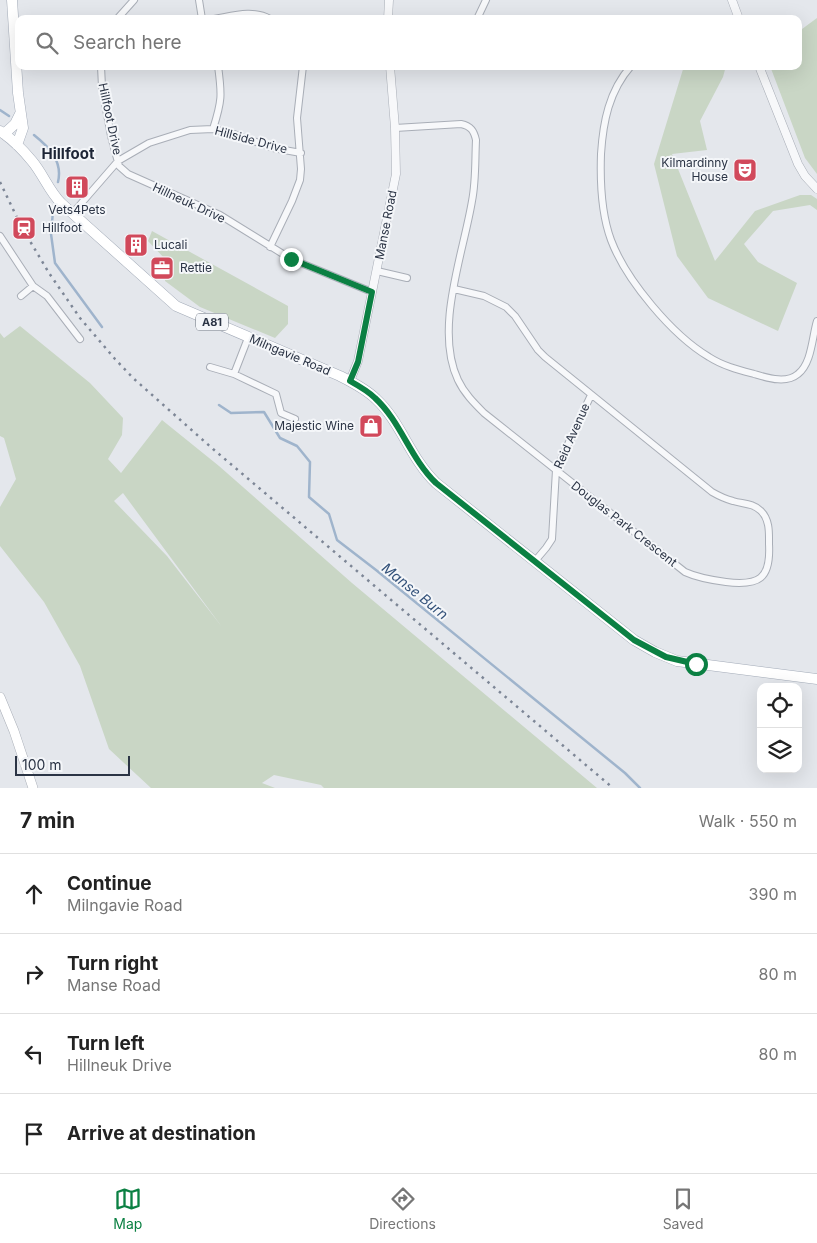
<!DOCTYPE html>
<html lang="en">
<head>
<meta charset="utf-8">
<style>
  :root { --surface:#fff; --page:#f2f2f2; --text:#222; --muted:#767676; --line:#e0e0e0; --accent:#0b8043 }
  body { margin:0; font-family:Inter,sans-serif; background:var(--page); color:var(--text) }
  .controls { position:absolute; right:15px; bottom:15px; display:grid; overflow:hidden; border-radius:10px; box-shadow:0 5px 20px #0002 }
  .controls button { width:45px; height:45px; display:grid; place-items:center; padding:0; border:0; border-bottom:1px solid var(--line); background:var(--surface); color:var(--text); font:25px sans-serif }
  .scale { position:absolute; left:15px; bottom:12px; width:115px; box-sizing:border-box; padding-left:5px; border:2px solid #2b3445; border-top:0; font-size:14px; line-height:18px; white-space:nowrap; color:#2b3445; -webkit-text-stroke:4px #f4f6f9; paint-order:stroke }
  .stop { position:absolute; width:15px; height:15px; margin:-11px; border:4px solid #0b8043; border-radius:50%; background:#fff }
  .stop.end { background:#0b8043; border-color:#fff; box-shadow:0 1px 5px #0008 }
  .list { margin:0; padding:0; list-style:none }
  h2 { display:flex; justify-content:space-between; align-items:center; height:65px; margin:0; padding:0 20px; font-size:21px }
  h2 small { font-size:16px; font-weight:400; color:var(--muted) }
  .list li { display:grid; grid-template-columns:32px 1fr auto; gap:15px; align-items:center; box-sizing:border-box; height:80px; padding:0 20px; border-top:1px solid var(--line) }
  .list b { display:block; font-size:19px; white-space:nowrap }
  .list p { margin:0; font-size:16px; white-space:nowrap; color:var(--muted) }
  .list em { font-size:16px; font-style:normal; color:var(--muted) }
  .icon { flex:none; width:28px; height:28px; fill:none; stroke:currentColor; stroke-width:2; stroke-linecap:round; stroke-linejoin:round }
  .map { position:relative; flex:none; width:817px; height:788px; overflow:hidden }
  .search { position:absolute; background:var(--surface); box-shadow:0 5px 20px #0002; left:15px; right:15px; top:15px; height:55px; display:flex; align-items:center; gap:12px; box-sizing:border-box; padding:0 18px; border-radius:10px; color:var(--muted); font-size:19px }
  .sheet { height:385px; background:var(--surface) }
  nav { display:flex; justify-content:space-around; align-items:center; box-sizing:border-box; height:70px; border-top:1px solid var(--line); background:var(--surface); font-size:14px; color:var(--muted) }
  nav a { display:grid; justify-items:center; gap:2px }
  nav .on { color:var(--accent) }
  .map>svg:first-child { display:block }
  .green { fill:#c9d6c5; fill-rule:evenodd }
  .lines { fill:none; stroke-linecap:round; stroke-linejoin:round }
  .stream { stroke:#9fb4cc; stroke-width:2.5 }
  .minor-casing { stroke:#a9aeb7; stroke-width:8 }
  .tertiary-casing { stroke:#a9aeb7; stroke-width:9 }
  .secondary-casing { stroke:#a9aeb7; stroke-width:10 }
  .primary-casing { stroke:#a3abb8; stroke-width:11 }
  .minor { stroke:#f7f8fa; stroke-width:6 }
  .tertiary { stroke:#f7f8fa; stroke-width:8 }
  .secondary { stroke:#fff; stroke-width:9 }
  .primary { stroke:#fff; stroke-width:10 }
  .rail { stroke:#7d8696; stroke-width:2.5; stroke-dasharray:2.5 5; stroke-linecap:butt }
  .route { stroke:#0b8043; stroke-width:6 }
  .labels { text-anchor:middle; stroke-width:4; stroke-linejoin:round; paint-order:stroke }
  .shield { fill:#f4f6f9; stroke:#676e7b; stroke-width:1 }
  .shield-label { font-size:11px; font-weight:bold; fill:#2b3445 }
  .street-label { font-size:12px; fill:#2b3445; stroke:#f4f6f9 }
  .poi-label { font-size:12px; fill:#2b3445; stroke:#f4f6f9; text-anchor:start }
  .water-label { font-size:14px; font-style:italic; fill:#34527a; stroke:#f4f6f9 }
  .quarter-label { font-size:15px; font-weight:bold; fill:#1d2536; stroke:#f4f6f9 }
</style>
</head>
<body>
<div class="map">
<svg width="817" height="788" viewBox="0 0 817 788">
  <rect width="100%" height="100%" fill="#e4e7ec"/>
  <path class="green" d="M817 18V174L805 158 770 66H798V32Z
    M684 66H726L723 77 700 121 707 150 672 154 715 261 755 211 800 195H811L817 199V210L810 205 773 211 744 244 758 262 797 283 778 331 708 298 677 256 654 164Z
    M152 231 288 306V324L275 338 200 307 165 281V259L148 241Z
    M20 326 90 383 123 418 122 435 108 459 121 473 162 420 219 466 352 583 597 788H324L321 785 274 775 262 783 275 788H151L109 749 80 666 44 602 0 546V507L16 479 4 438 0 436V333L4 338ZM123 493 222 627 167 556 114 501Z"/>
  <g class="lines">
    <path class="stream" d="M0 110 9 116
      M34 135C49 147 63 161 58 182
      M53 211 51 234 55 263 102 327
      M219 405 231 413 264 412 280 438 297 446 310 462 309 497 329 514 337 540 376 570 625 773 640 788"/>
    <g class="minor-casing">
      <path id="minor" d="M199 0 202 19
        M117 19 134 0
        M214 19C232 16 253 9 270 19
        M477 19 486 0
        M101 66 102 87 111 136 119 166 128 174 220 215 291 259 372 292
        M631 66C609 91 603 122 601 154 600 182 601 213 611 240 626 280 672 335 709 357 723 366 739 370 754 374 768 378 786 384 798 374 812 363 812 337 817 321
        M395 128 461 124C471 126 474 131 476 140 475 160 476 181 472 201 463 255 434 329 458 380 464 393 474 403 484 413L685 572C698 578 711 580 726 582 759 586 771 579 769 544 769 533 770 520 761 511 753 503 743 504 733 501 725 499 719 496 712 492L545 357 538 350 515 316 506 307 484 296 454 289
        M213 129C222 101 222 95 218 66
        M72 214 118 161 149 143 190 130 213 129 234 134 273 148 301 153
        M0 236 33 286 47 296 80 339
        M270 247 292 201 300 180 301 169 297 118 303 66
        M377 271 407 278
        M21 296 33 286
        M210 367 234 374 276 394 281 413 295 419
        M234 374 248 338
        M535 561 546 548 552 539 556 470 591 395"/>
    </g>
    <g class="tertiary-casing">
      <path id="tertiary" d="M732 0 739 19
        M388 19 389 0
        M759 66 798 164 805 176 817 189
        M350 381 358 361 396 174 395 128 390 66"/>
    </g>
    <g class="secondary-casing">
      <path id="secondary" d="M0 697 14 731 33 788"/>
    </g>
    <g class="primary-casing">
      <path id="primary" d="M12 0 18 93 23 128 17 145
        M0 131C12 139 23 150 32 161 43 174 49 191 61 203L176 306 340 376C352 382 366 389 376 399 401 422 410 458 436 483L634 640 655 652 677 661 817 679
        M4 134 15 124 20 114"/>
    </g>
    <use href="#minor" class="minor"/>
    <use href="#tertiary" class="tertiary"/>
    <use href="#secondary" class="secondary"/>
    <use href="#primary" class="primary"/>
    <path class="rail" d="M0 182 21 226 49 273 80 318 115 359 133 378 213 449 613 788"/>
  </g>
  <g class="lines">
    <path class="route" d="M291 259 372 292 358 362 350 381C359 386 368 391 375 398 401 422 410 458 436 483L634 640 666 657 696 664"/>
  </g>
  <defs>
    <g id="theatre-square" transform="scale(1.25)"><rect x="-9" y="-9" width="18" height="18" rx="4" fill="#d1495b" stroke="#f4f6f9"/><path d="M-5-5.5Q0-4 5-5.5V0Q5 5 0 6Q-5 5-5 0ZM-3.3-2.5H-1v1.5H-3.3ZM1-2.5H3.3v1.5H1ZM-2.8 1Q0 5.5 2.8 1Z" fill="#fff"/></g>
    <g id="building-square" transform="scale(1.25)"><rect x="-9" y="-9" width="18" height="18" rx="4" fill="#d1495b" stroke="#f4f6f9"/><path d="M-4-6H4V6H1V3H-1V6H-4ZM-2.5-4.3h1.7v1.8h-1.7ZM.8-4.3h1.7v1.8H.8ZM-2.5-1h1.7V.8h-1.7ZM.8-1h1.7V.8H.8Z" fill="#fff"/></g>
    <g id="station-square" transform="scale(1.25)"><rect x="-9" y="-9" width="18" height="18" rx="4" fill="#d1495b" stroke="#f4f6f9"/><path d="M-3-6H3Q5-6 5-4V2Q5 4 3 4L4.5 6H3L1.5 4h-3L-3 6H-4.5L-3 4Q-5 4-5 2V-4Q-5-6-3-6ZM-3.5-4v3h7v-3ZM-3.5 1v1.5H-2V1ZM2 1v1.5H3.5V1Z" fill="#fff"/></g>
    <g id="office-square" transform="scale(1.25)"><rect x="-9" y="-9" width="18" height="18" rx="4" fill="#d1495b" stroke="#f4f6f9"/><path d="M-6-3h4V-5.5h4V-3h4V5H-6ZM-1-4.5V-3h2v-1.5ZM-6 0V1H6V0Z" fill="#fff"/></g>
    <g id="shop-square" transform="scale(1.25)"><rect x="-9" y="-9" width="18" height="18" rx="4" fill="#d1495b" stroke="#f4f6f9"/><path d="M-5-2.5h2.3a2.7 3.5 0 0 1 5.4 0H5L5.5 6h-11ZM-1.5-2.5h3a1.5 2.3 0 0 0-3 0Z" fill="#fff"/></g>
  </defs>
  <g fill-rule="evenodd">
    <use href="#theatre-square" x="745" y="170"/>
    <use href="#building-square" x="77" y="187"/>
    <use href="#station-square" x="24" y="228"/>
    <use href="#building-square" x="136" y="245"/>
    <use href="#office-square" x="162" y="268"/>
    <use href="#shop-square" x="371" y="426"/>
  </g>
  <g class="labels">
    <rect class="shield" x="196" y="313.5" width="32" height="17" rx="4"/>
    <g class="shield-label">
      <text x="212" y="326">A81</text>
    </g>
    <g class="street-label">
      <text transform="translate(110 119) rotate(78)" y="4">Hillfoot Drive</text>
      <text transform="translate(251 140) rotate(15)" y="4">Hillside Drive</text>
      <text transform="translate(189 203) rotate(25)" y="4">Hillneuk Drive</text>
      <text transform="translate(386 225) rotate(-79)" y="4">Manse Road</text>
      <text transform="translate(290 355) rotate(23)" y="4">Milngavie Road</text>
      <text transform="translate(572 436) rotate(-66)" y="4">Reid Avenue</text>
      <text transform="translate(624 524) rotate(38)" y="4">Douglas Park Crescent</text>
    </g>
    <g class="poi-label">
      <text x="728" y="167" text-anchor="end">Kilmardinny<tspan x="728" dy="14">House</tspan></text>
      <text x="77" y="214" text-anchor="middle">Vets4Pets</text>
      <text x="42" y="232">Hillfoot</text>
      <text x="154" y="249">Lucali</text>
      <text x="180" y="272">Rettie</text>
      <text x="354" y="430" text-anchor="end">Majestic Wine</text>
    </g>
    <g class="water-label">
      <text transform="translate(415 591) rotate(39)" y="5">Manse Burn</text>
    </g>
    <g class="quarter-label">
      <text x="68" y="159">Hillfoot</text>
    </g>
  </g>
</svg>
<div class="controls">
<button><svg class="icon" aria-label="locate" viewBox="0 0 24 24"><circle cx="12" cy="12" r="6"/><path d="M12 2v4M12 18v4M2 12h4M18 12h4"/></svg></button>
<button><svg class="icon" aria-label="layers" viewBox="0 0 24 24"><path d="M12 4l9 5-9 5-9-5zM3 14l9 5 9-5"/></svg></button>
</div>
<div class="scale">100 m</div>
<div class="stop" style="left:696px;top:664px"></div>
<div class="stop end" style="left:291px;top:259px"></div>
<div class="search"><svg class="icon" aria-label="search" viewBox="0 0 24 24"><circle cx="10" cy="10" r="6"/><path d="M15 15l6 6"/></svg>Search here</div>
</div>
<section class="sheet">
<h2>7 min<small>Walk · 550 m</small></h2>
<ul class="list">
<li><svg class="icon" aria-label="ahead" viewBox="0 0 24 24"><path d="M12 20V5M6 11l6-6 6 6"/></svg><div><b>Continue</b><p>Milngavie Road</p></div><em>390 m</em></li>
<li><svg class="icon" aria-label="right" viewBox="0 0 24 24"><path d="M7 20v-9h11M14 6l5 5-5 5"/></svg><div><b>Turn right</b><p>Manse Road</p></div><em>80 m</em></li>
<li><svg class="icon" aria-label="left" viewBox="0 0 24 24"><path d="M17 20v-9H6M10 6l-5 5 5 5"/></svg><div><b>Turn left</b><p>Hillneuk Drive</p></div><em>80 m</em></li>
<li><svg class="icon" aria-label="arrive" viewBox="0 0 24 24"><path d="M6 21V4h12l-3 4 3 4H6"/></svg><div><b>Arrive at destination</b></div></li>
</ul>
</section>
<nav>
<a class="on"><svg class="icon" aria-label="map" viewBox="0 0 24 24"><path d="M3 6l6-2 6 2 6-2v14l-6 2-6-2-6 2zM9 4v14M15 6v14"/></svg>Map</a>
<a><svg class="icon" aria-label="directions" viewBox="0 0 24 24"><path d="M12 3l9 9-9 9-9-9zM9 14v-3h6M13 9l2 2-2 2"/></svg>Directions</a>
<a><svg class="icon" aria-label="saved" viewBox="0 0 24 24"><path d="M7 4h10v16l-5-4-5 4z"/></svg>Saved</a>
</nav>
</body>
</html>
